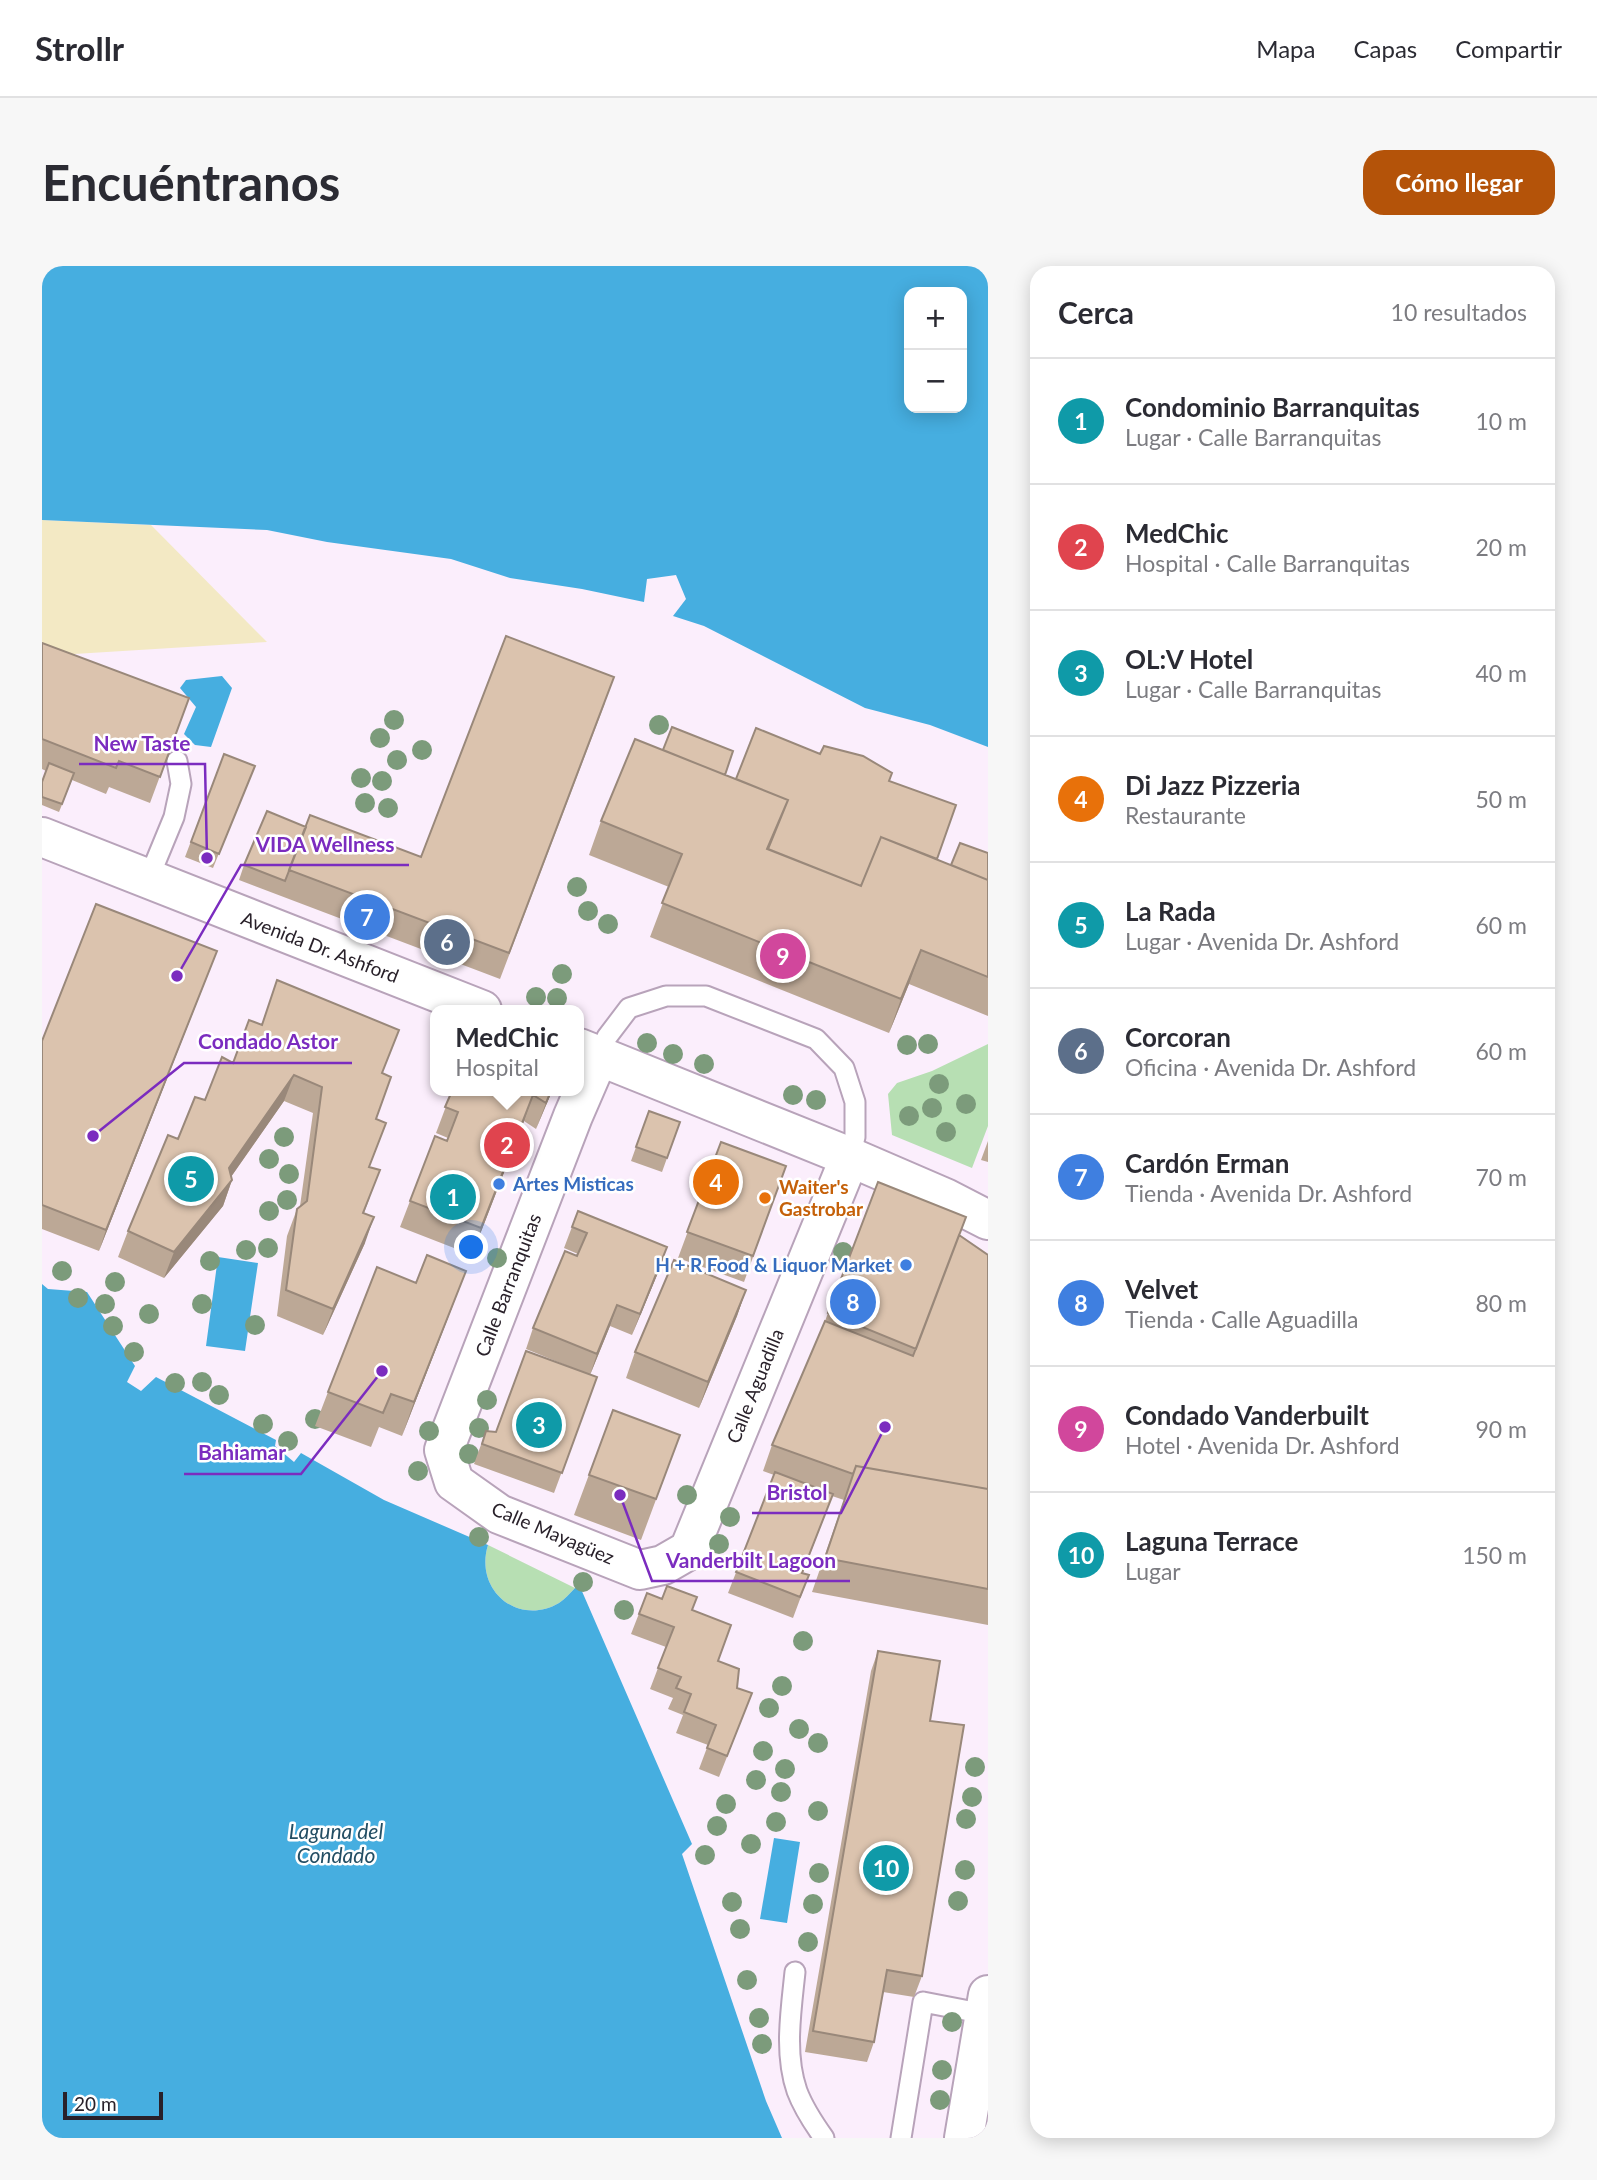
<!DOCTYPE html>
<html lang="es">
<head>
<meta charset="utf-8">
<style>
  :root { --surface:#fff; --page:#f7f7f7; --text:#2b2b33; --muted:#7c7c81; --line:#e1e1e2; --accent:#b45309 }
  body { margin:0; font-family:Lato,sans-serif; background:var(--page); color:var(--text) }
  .controls { position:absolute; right:21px; top:21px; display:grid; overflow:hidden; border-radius:14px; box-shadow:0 4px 18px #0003 }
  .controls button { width:63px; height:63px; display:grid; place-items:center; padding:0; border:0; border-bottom:2px solid var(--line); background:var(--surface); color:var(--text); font:35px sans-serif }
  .scale { position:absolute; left:21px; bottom:18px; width:100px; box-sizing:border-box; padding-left:7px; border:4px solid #29212a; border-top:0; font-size:19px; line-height:24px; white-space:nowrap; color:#29212a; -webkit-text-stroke:5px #fff; paint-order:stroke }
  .you { position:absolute; left:430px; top:982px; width:24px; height:24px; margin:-18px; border:5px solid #fff; border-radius:50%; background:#1a73e8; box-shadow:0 0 0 10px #1a73e833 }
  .badge { display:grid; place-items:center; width:46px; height:46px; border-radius:50%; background:var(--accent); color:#fff; font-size:23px; font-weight:700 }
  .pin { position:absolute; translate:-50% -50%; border:4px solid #fff; box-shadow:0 2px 7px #0006 }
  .popup { position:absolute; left:388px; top:739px; width:154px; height:91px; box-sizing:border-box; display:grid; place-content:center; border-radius:14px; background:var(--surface); filter:drop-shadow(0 2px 5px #0005); font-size:23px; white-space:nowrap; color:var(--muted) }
  .popup b { font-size:26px; color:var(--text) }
  .popup::after { content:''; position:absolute; left:50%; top:100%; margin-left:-14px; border:14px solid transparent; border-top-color:var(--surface) }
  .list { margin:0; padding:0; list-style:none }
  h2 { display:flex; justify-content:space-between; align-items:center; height:91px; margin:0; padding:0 28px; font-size:30px }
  h2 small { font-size:23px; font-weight:400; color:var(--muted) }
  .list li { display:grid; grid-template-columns:46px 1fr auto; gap:21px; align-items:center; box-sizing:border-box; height:126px; padding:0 28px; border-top:2px solid var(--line) }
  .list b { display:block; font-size:26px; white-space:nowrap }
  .list p { margin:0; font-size:23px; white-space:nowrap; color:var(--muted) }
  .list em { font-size:23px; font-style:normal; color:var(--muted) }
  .map { position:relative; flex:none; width:946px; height:1872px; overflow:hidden; border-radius:21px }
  header { display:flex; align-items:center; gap:42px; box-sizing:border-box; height:98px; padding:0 35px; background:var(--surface); border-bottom:2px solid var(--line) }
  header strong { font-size:33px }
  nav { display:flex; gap:38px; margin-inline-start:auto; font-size:24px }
  .intro { display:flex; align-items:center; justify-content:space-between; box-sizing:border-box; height:168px; padding:0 42px }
  h1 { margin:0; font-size:49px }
  .button { padding:18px 32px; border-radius:21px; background:var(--accent); color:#fff; font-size:24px; font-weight:700 }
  main { display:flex; gap:42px; padding:0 42px }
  aside { flex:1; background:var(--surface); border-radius:21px; box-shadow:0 4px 18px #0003 }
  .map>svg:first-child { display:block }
  .green { fill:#b7dfb3 }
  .sand { fill:#f3e9c4 }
  .water { fill:#46aee0; fill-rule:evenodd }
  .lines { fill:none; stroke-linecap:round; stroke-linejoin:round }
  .lane-casing { stroke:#b8a3ba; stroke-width:23 }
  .street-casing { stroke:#b8a3ba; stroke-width:42 }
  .secondary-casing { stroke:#b8a3ba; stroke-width:42 }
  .lane { stroke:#fff; stroke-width:19 }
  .street { stroke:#fff; stroke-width:38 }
  .secondary { stroke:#fff; stroke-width:38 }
  .tree { fill:#7c9b7b }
  .wall { fill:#bca896 }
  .shaded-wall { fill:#99887a }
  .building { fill:#dbc3ae; stroke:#99887a; stroke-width:2 }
  .shop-dot { fill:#3f7fe0; stroke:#fff; stroke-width:2.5 }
  .food-dot { fill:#e8710a; stroke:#fff; stroke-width:2.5 }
  .labels { text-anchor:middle; stroke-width:5; stroke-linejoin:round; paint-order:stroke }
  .street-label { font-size:19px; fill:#29212a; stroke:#fff }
  .shop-label { font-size:19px; font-weight:bold; fill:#366cbe; stroke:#fff; text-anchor:start }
  .food-label { font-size:19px; font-weight:bold; fill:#c56008; stroke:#fff; text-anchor:start }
  .water-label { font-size:21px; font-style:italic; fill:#234e64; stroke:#fff }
  .leader { fill:none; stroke:#7b2cbf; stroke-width:2.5 }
  .callout-dot { fill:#7b2cbf; stroke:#fff; stroke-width:2.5 }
  .callout-label { font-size:21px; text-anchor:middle; font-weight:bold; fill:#7b2cbf; stroke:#fff; stroke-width:5; stroke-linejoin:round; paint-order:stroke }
</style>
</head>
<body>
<header>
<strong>Strollr</strong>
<nav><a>Mapa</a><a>Capas</a><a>Compartir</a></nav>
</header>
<div class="intro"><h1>Encuéntranos</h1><a class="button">Cómo llegar</a></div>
<main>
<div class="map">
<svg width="946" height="1872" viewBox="0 0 946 1872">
  <rect width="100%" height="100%" fill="#fbeefc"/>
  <path class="green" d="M946 778V860L930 902 850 869 846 828 855 817 890 805Z
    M446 1279 533 1322C528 1327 523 1333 517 1337 476 1361 432 1324 446 1279Z"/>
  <path class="sand" d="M0 254 109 259 225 376 0 390Z"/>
  <path class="water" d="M0 0H946V481L888 459 823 442 662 360 631 350 644 333 634 309 605 313 602 336 540 323 468 312 409 293 285 276 225 264 0 254ZM920 26V142H867V26Z
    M180 410 190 422 169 481 153 479 142 468 154 441 138 422 144 414Z
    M176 991 216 997 203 1085 164 1080Z
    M0 1018 6 1023 45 1026 93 1100 85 1116 99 1125 114 1111 234 1174 233 1180 252 1196 259 1187 342 1234 446 1279C432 1324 476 1361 517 1337 523 1333 528 1327 533 1322L539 1323 650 1578 640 1588 724 1835 740 1872H0Z
    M732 1572 758 1576 745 1657 718 1653Z"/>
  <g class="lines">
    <g class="lane-casing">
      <path id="lane" d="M106 614 132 551 139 518 135 495
        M557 790 565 771 587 742 624 730H664L774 773 802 802 813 836V871L808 891
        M753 1706C749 1745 742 1788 755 1825 761 1841 772 1858 782 1872
        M859 1872 881 1736 943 1748"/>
    </g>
    <g class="street-casing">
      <path id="street" d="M557 790 531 850 402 1184 412 1216 457 1248 598 1304 621 1299 647 1284 808 891
        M922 1872 946 1729"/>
    </g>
    <g class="secondary-casing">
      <path id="secondary" d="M0 571 440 744
        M537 782 808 891 903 932 946 954"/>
    </g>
    <use href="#lane" class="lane"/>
    <use href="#street" class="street"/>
    <use href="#secondary" class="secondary"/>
  </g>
  <g class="tree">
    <circle cx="352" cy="454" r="10"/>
    <circle cx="617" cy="459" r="10"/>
    <circle cx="338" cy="472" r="10"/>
    <circle cx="380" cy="484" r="10"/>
    <circle cx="355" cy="494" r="10"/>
    <circle cx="319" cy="512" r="10"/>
    <circle cx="340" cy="515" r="10"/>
    <circle cx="323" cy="537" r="10"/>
    <circle cx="346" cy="542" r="10"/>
    <circle cx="535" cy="621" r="10"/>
    <circle cx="546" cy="645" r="10"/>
    <circle cx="566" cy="658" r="10"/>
    <circle cx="520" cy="708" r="10"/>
    <circle cx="494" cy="731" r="10"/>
    <circle cx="515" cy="732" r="10"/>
    <circle cx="605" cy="777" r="10"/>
    <circle cx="886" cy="778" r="10"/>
    <circle cx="865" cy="779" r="10"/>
    <circle cx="631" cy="788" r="10"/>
    <circle cx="662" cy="798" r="10"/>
    <circle cx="897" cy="818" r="10"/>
    <circle cx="751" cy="829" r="10"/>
    <circle cx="774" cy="834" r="10"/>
    <circle cx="924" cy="838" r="10"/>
    <circle cx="890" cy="842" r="10"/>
    <circle cx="867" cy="850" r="10"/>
    <circle cx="904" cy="866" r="10"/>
    <circle cx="242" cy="871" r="10"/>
    <circle cx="227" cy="893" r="10"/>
    <circle cx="247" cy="908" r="10"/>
    <circle cx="245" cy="934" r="10"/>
    <circle cx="227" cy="945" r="10"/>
    <circle cx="226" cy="982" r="10"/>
    <circle cx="204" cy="984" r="10"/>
    <circle cx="801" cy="986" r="10"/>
    <circle cx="455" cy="992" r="10"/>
    <circle cx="168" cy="995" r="10"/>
    <circle cx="20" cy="1005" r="10"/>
    <circle cx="73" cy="1016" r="10"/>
    <circle cx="36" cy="1032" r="10"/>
    <circle cx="63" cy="1038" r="10"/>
    <circle cx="160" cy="1038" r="10"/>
    <circle cx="107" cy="1048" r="10"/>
    <circle cx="213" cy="1059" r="10"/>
    <circle cx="71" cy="1060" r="10"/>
    <circle cx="92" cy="1086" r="10"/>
    <circle cx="160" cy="1116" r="10"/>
    <circle cx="133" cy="1117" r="10"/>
    <circle cx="177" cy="1129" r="10"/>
    <circle cx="445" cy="1134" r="10"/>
    <circle cx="273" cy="1153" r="10"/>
    <circle cx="221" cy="1158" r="10"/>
    <circle cx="437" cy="1162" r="10"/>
    <circle cx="387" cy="1165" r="10"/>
    <circle cx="246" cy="1175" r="10"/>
    <circle cx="427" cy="1188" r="10"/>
    <circle cx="376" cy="1205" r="10"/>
    <circle cx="645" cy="1229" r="10"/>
    <circle cx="688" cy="1251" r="10"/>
    <circle cx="437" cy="1271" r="10"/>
    <circle cx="677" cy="1278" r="10"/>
    <circle cx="541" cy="1316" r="10"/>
    <circle cx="582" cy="1344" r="10"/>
    <circle cx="761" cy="1375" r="10"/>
    <circle cx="740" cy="1420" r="10"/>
    <circle cx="727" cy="1442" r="10"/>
    <circle cx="757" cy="1463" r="10"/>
    <circle cx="776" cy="1477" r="10"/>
    <circle cx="721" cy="1485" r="10"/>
    <circle cx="933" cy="1501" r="10"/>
    <circle cx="743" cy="1503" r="10"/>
    <circle cx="714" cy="1514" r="10"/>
    <circle cx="739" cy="1526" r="10"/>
    <circle cx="930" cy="1531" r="10"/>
    <circle cx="684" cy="1538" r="10"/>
    <circle cx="776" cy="1545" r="10"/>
    <circle cx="924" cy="1553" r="10"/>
    <circle cx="734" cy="1556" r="10"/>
    <circle cx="675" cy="1560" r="10"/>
    <circle cx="709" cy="1578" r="10"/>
    <circle cx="663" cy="1589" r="10"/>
    <circle cx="923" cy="1604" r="10"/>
    <circle cx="777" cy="1607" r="10"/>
    <circle cx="916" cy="1635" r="10"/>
    <circle cx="690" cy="1636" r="10"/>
    <circle cx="771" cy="1638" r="10"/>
    <circle cx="698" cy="1663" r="10"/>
    <circle cx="766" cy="1676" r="10"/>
    <circle cx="705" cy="1714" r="10"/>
    <circle cx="717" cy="1752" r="10"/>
    <circle cx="910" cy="1756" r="10"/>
    <circle cx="720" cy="1778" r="10"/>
    <circle cx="900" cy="1804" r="10"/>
    <circle cx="898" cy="1834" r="10"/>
  </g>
  <path class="wall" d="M0 377 147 432 108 537 67 521 64 528 30 514 17 546 0 539V516L4 505 0 503Z
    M563 437 458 713 197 614 202 599 264 561 379 591Z
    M621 484 694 513 778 488 847 515 895 593 909 599 946 587V750L867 718 847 767 608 671 627 621 547 589 559 555Z
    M182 488 207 514 171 602 143 591Z
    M175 685 57 985 0 963V775Z
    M235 714 341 807 327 901 328 931 322 947 323 977 281 1069 235 1050 245 970 255 943 258 940 271 847 242 835 189 911 190 914 181 940 122 1012 76 991 86 965 136 873 191 797 220 759Z
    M404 825H510L494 863 482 855 430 989 358 961 368 935 406 872 394 867 409 827Z
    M607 845 638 856 620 906 589 895Z
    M946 875V896L939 894Z
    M679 876 744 900 702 1016 636 992Z
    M836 916 946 989V1359L770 1326 802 1234 790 1230 761 1307 767 1309 751 1352 686 1327 732 1209 721 1205 730 1179 783 1055Z
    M536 945 618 1002 590 1069 568 1060 548 1109 555 1111 512 1227 432 1198 444 1165 454 1166 543 1107 484 1083 491 1062 536 988 522 982Z
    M704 1024 695 1050 657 1142 584 1112 593 1086Z
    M411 1039 360 1170 337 1161 329 1181 273 1160 286 1126Z
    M571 1144 638 1169 599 1274 532 1249Z
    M605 1327 650 1344 676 1395 695 1422 702 1448 677 1511 657 1503 666 1479 634 1467 641 1449 626 1443 631 1432 608 1423 624 1381 589 1368Z
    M836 1385 888 1455 880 1710 872 1731 841 1726 832 1776 825 1796 763 1786 829 1405Z"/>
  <path class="shaded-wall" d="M879 684 867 718 847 767 859 733Z
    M175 685 167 706 57 985 64 964Z
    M252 809 242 835 177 928 187 902Z
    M509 825H510L494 863 504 837Z
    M491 829 482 855 430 989 439 962Z
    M190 914 181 940 122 1012 132 986Z
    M332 951 323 977 281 1069 291 1043Z
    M625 981 618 1002 590 1069 598 1048Z
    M424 1005 411 1039 360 1170 372 1136Z
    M704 1024 695 1050 657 1142 666 1116Z
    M575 1039 568 1060 548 1109 555 1088Z"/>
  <path class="building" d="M464 370 572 411 467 687 247 604 268 549 379 591Z
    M0 377 147 432 118 511 77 495 74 502 0 473Z
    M630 461 691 485 683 509 621 484Z
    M714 462 778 488 782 480 821 490 850 507 847 515 914 539 895 593 839 571 819 620 726 583 746 534 694 513Z
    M593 473 746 534 725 583 819 620 839 571 946 614V711L879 684 859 733 620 637 640 588 559 555Z
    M182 488 213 500 177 588 149 576Z
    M7 497 32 507 20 538 0 531V516Z
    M225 545 264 561 243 615 202 599Z
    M918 577 946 587V614L909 599Z
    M54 638 175 685 64 964 0 939V775Z
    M235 714 357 764 340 807 349 811 334 853 344 857 327 901 338 904 321 947 332 951 291 1043 244 1024 255 943 265 935 280 821 252 809 187 902 190 914 132 986 86 965 126 869 136 873 153 831 163 834 180 791 191 797 207 754 220 759Z
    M410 825H509L504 837 491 829 439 962 368 935 393 870 405 875 416 846 403 841Z
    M607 845 638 856 625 892 594 881Z
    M679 876 744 900 711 990 645 966Z
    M836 916 924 951 874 1083 786 1047Z
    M536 945 625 981 598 1048 575 1039 555 1088 491 1062 523 985 535 990 545 967 530 961Z
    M917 969 946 989V1223L814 1200 811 1208 730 1179 783 1055 871 1090Z
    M385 989 424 1005 372 1136 349 1128 341 1147 286 1126 335 1001 374 1017Z
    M632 994 704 1024 666 1116 593 1086Z
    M484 1085 555 1111 520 1207 440 1178 444 1165 454 1166Z
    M571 1144 638 1169 614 1233 547 1209Z
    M814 1200 946 1223V1323L783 1292Z
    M733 1206 791 1228 760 1307 767 1309 758 1331 694 1306Z
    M625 1320 655 1331 650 1344 689 1359 676 1395 697 1403 695 1422 710 1427 685 1490 665 1482 674 1459 642 1446 649 1428 634 1422 639 1411 616 1402 632 1361 597 1348 605 1327 620 1333Z
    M836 1385 898 1395 888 1455 922 1459 880 1710 845 1704 832 1776 771 1765Z"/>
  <g class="shop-dot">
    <circle cx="457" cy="918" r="7"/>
    <circle cx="864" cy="999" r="7"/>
  </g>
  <circle class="food-dot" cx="723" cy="932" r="7"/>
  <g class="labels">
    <g class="street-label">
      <text transform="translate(278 681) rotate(21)" y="7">Avenida Dr. Ashford</text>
      <text transform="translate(466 1019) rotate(-69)" y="7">Calle Barranquitas</text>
      <text transform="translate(713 1120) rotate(-68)" y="7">Calle Aguadilla</text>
      <text transform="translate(511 1267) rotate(23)" y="7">Calle Mayagüez</text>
    </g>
    <g class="shop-label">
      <text x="471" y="925">Artes Misticas</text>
      <text x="850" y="1006" text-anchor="end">H + R Food &amp; Liquor Market</text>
    </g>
    <g class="food-label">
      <text x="737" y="928">Waiter's<tspan x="737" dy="22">Gastrobar</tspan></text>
    </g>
    <g class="water-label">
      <text x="294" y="1573">Laguna del<tspan x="294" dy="24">Condado</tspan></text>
    </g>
  </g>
  <path class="leader" d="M165 592L163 498H37M135 710L199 599H367M51 870L142 797H310M340 1105L259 1208H142M843 1161L799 1247H710M578 1229L610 1315H808"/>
  <g class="callout-dot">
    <circle cx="165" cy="592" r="7"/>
    <circle cx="135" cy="710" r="7"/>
    <circle cx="51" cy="870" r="7"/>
    <circle cx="340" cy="1105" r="7"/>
    <circle cx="843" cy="1161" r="7"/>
    <circle cx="578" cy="1229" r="7"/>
  </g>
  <g class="callout-label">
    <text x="100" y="485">New Taste</text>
    <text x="283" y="586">VIDA Wellness</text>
    <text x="226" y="783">Condado Astor</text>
    <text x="200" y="1194">Bahiamar</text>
    <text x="755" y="1234">Bristol</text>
    <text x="709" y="1302">Vanderbilt Lagoon</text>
  </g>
</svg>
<div class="controls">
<button>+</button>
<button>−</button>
</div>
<div class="scale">20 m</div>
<div class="you"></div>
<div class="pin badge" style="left:411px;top:931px;background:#0f9aa8">1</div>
<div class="pin badge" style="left:465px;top:879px;background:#e0444e">2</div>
<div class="popup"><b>MedChic</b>Hospital</div>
<div class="pin badge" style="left:497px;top:1159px;background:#0f9aa8">3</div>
<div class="pin badge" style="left:674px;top:916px;background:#e8710a">4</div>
<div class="pin badge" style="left:149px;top:913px;background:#0f9aa8">5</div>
<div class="pin badge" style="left:405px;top:676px;background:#5c6f8a">6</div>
<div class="pin badge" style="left:325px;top:651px;background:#3f7fe0">7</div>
<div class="pin badge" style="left:811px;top:1036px;background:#3f7fe0">8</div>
<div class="pin badge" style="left:741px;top:690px;background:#d1479c">9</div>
<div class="pin badge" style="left:844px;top:1602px;background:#0f9aa8">10</div>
</div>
<aside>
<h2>Cerca<small>10 resultados</small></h2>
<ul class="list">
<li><span class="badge" style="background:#0f9aa8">1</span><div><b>Condominio Barranquitas</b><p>Lugar · Calle Barranquitas</p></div><em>10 m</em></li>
<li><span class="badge" style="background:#e0444e">2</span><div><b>MedChic</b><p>Hospital · Calle Barranquitas</p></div><em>20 m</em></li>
<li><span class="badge" style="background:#0f9aa8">3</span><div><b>OL:V Hotel</b><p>Lugar · Calle Barranquitas</p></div><em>40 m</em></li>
<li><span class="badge" style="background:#e8710a">4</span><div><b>Di Jazz Pizzeria</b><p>Restaurante</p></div><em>50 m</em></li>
<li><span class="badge" style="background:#0f9aa8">5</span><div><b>La Rada</b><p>Lugar · Avenida Dr. Ashford</p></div><em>60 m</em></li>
<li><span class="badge" style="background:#5c6f8a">6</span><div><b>Corcoran</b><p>Oficina · Avenida Dr. Ashford</p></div><em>60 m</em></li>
<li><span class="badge" style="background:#3f7fe0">7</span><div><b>Cardón Erman</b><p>Tienda · Avenida Dr. Ashford</p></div><em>70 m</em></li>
<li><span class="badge" style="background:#3f7fe0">8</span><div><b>Velvet</b><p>Tienda · Calle Aguadilla</p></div><em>80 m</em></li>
<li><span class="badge" style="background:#d1479c">9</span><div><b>Condado Vanderbuilt</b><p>Hotel · Avenida Dr. Ashford</p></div><em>90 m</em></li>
<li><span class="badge" style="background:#0f9aa8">10</span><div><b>Laguna Terrace</b><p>Lugar</p></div><em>150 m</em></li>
</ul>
</aside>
</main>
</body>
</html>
